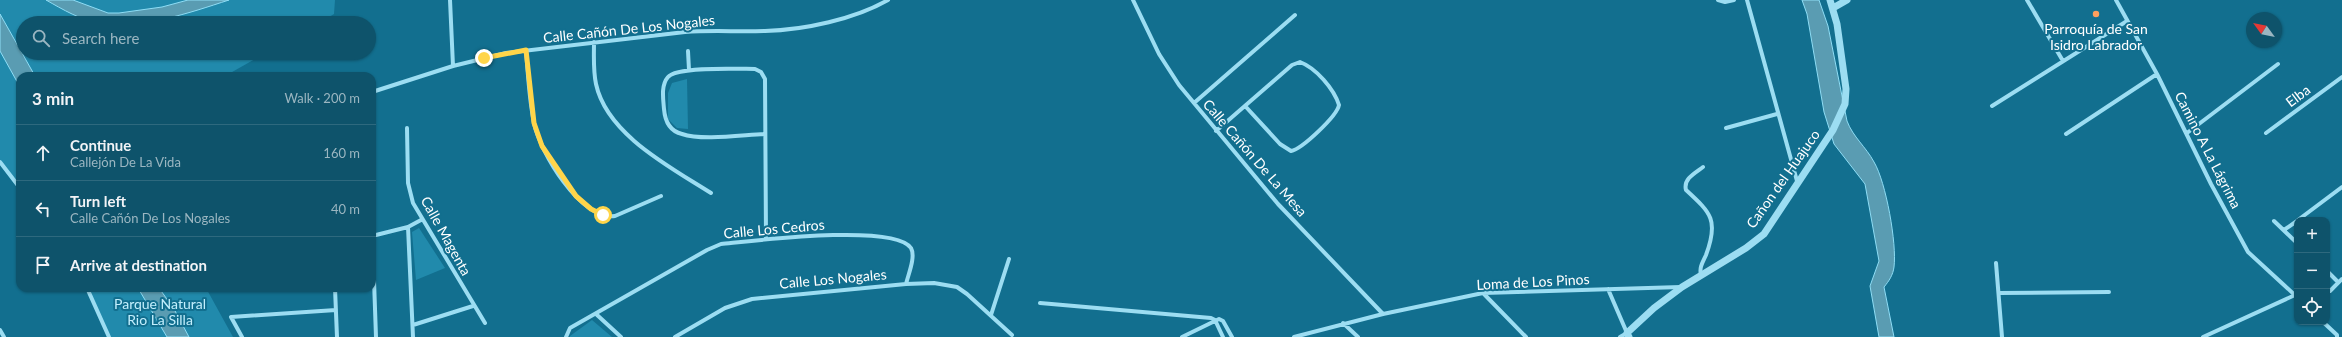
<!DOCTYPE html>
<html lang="en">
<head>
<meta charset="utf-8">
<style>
  :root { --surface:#0e536b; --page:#175971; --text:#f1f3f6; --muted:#9bb6c1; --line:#2e697e }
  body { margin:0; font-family:Lato,sans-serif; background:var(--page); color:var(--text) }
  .controls { position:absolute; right:12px; bottom:12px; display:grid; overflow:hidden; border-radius:8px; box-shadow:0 1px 3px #0004 }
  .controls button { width:36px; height:36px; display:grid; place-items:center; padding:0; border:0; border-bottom:1px solid var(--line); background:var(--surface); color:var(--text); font:20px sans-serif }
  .compass { position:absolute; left:2246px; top:12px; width:36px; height:36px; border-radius:50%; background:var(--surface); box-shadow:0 1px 3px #0004; rotate:303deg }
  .stop { position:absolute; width:12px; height:12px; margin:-9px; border:3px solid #ffd54a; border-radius:50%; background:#fff }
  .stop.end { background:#ffd54a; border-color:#fff; box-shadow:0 1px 4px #0008 }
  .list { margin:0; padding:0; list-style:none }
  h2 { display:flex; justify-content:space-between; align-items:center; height:52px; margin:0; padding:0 16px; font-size:17px }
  h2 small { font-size:13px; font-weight:400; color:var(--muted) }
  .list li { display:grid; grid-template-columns:26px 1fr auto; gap:12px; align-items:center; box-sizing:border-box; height:56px; padding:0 16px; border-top:1px solid var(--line) }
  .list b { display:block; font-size:15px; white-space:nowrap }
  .list p { margin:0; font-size:13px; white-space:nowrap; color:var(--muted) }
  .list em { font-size:13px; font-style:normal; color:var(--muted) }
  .icon { flex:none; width:22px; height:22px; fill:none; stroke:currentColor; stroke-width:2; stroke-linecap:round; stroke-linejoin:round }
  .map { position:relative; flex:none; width:2342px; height:337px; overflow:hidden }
  .search { position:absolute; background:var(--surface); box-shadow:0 1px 3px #0004; left:16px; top:16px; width:360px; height:44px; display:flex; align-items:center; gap:10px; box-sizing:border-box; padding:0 14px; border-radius:22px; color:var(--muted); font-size:15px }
  .panel { position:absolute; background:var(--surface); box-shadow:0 1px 3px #0004; left:16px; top:72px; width:360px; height:220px; border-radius:12px }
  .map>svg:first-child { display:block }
  .green { fill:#218aac }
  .water { fill:#5a9cb2; stroke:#8eddf5 }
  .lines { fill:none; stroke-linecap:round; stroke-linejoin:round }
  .minor { stroke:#9cddf2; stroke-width:4 }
  .tertiary { stroke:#9cddf2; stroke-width:7 }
  .route { stroke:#ffd54a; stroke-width:5 }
  .poi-dot { fill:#ff9f5d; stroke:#126f8f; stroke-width:1.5 }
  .labels { text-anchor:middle; stroke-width:4; stroke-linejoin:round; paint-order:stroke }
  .street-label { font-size:14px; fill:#fff; stroke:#126f8f }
  .poi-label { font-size:14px; fill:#fff; stroke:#126f8f }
  .park-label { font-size:14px; fill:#c3effd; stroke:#126f8f }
</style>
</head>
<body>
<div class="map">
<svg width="2342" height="337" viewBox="0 0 2342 337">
  <rect width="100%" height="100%" fill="#126f8f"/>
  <path class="green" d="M0 0H335L334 14 319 23H23V53H266L225 76H20V192L0 164Z
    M687 79 688 129 677 128 668 119V93L672 83Z
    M419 228 445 268 416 280 412 232Z
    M85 288H206L233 337H107L95 303Z
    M592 320 612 337H570V336Z"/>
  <path class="water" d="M46 0H73L108 13H119L162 7 188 0H229C189 13 143 29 100 23 82 21 62 9 46 0Z
    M1802 0H1819L1828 26 1847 121C1853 137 1866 147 1874 162 1886 182 1897 244 1894 267 1893 275 1889 281 1884 287L1894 337H1879L1870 286 1879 261 1865 184 1834 144 1824 112 1807 14Z
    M0 14 35 76H20V87L0 51Z
    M138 288H159L174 309 189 337H167Z"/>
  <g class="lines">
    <path class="minor" d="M450 0 453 66
      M1133 0 1159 54 1179 85 1278 204 1383 314
      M1718 0 1725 2 1734 0
      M1747 0 1797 181
      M2027 0 2063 61
      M2116 0 2157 74 2211 184 2248 252 2297 297
      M594 42C594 56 593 70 596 84 607 135 672 168 711 193
      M526 50C528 74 529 99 534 123 540 152 580 220 615 216L661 196
      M688 51 689 70
      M372 92 453 66 506 53 685 32C712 30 738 32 765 31 804 30 855 19 888 0
      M1194 103 1295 15
      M1992 106 2127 21
      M407 128 408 183 413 203 485 323
      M1726 128 1777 114
      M1216 131 1292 65 1300 62C1316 68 1334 89 1339 105 1337 116 1302 149 1291 151L1280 144 1246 107
      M2187 133 2278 64
      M2266 133 2342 77
      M764 134C742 135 702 141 682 134 669 131 665 121 664 109 663 98 661 85 668 77 677 66 740 69 755 69L761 72 765 79 766 239
      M2066 134 2157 74
      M0 162 20 188
      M2298 220 2342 187
      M2274 221 2297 243
      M372 223 376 337
      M408 227 413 337
      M2284 230 2297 221
      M372 236 408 227 421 220
      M1996 263 2002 337
      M2327 271 2338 282
      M1701 275C1699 267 1703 262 1706 255 1719 220 1711 213 1686 190 1683 179 1695 173 1703 167
      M87 288 109 337
      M335 288 337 337
      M1608 289 1627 333 1620 337
      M2330 291 2342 279
      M1483 293 1526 337
      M1999 293 2109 292
      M1040 303 1211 318 1215 320 1223 337
      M596 314 621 337
      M991 315 1009 259
      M2323 322 2337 335V337
      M1343 323 1358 337
      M413 325 473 306
      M0 330 4 337
      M242 337 231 317 336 310
      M566 337 570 328 707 250 721 244C752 241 894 223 911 248 916 257 908 275 906 284
      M675 337 725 308 752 299 906 284 934 283 957 287 967 294 1012 335
      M1182 337 1219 319 1223 321 1232 337
      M1294 337 1383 314 1483 293 1681 287
      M2203 337 2295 295"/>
    <path class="tertiary" d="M1833 8 1847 0
      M1629 337 1627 333 1654 308 1682 287 1746 248 1764 234 1833 130 1845 104 1846 89 1837 24 1830 0"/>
  </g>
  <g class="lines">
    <path class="route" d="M484 58 526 50 534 123 542 146 576 196 591 209 603 215"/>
  </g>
  <circle class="poi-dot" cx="2096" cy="14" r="4"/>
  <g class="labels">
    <g class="street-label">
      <text transform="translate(629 29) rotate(-6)" y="5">Calle Cañón De Los Nogales</text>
      <text transform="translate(2298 96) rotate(-37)" y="5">Elba</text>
      <text transform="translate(2208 150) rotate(63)" y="5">Camino A La Lágrima</text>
      <text transform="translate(1255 158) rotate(49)" y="5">Calle Cañón De La Mesa</text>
      <text transform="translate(1783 179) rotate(-55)" y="5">Cañon del Huajuco</text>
      <text transform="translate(774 229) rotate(-5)" y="5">Calle Los Cedros</text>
      <text transform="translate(446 236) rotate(61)" y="5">Calle Magenta</text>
      <text transform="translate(833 279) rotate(-5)" y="5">Calle Los Nogales</text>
      <text transform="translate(1533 282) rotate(-3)" y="5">Loma de Los Pinos</text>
    </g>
    <g class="poi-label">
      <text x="2096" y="34">Parroquía de San<tspan x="2096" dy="16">Isidro Labrador</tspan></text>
    </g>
    <g class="park-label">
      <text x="160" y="309">Parque Natural<tspan x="160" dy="16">Rio La Silla</tspan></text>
    </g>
  </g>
</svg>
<div class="controls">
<button>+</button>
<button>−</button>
<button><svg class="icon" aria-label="locate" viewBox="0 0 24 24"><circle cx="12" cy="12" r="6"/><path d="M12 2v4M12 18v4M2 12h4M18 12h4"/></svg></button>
</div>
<svg class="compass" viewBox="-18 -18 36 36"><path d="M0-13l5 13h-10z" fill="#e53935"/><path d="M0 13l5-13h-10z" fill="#9bb6c1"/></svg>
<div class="stop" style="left:603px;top:215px"></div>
<div class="stop end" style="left:484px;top:58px"></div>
<div class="search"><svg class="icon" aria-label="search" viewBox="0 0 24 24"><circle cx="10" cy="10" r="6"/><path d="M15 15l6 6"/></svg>Search here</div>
<section class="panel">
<h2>3 min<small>Walk · 200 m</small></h2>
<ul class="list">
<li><svg class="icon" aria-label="ahead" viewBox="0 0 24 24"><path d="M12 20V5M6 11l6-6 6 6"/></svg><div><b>Continue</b><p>Callejón De La Vida</p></div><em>160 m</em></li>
<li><svg class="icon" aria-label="left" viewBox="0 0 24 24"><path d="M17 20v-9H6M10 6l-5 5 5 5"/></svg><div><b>Turn left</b><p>Calle Cañón De Los Nogales</p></div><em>40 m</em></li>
<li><svg class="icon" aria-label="arrive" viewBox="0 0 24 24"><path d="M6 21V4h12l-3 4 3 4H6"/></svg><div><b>Arrive at destination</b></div></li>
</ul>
</section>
</div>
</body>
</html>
